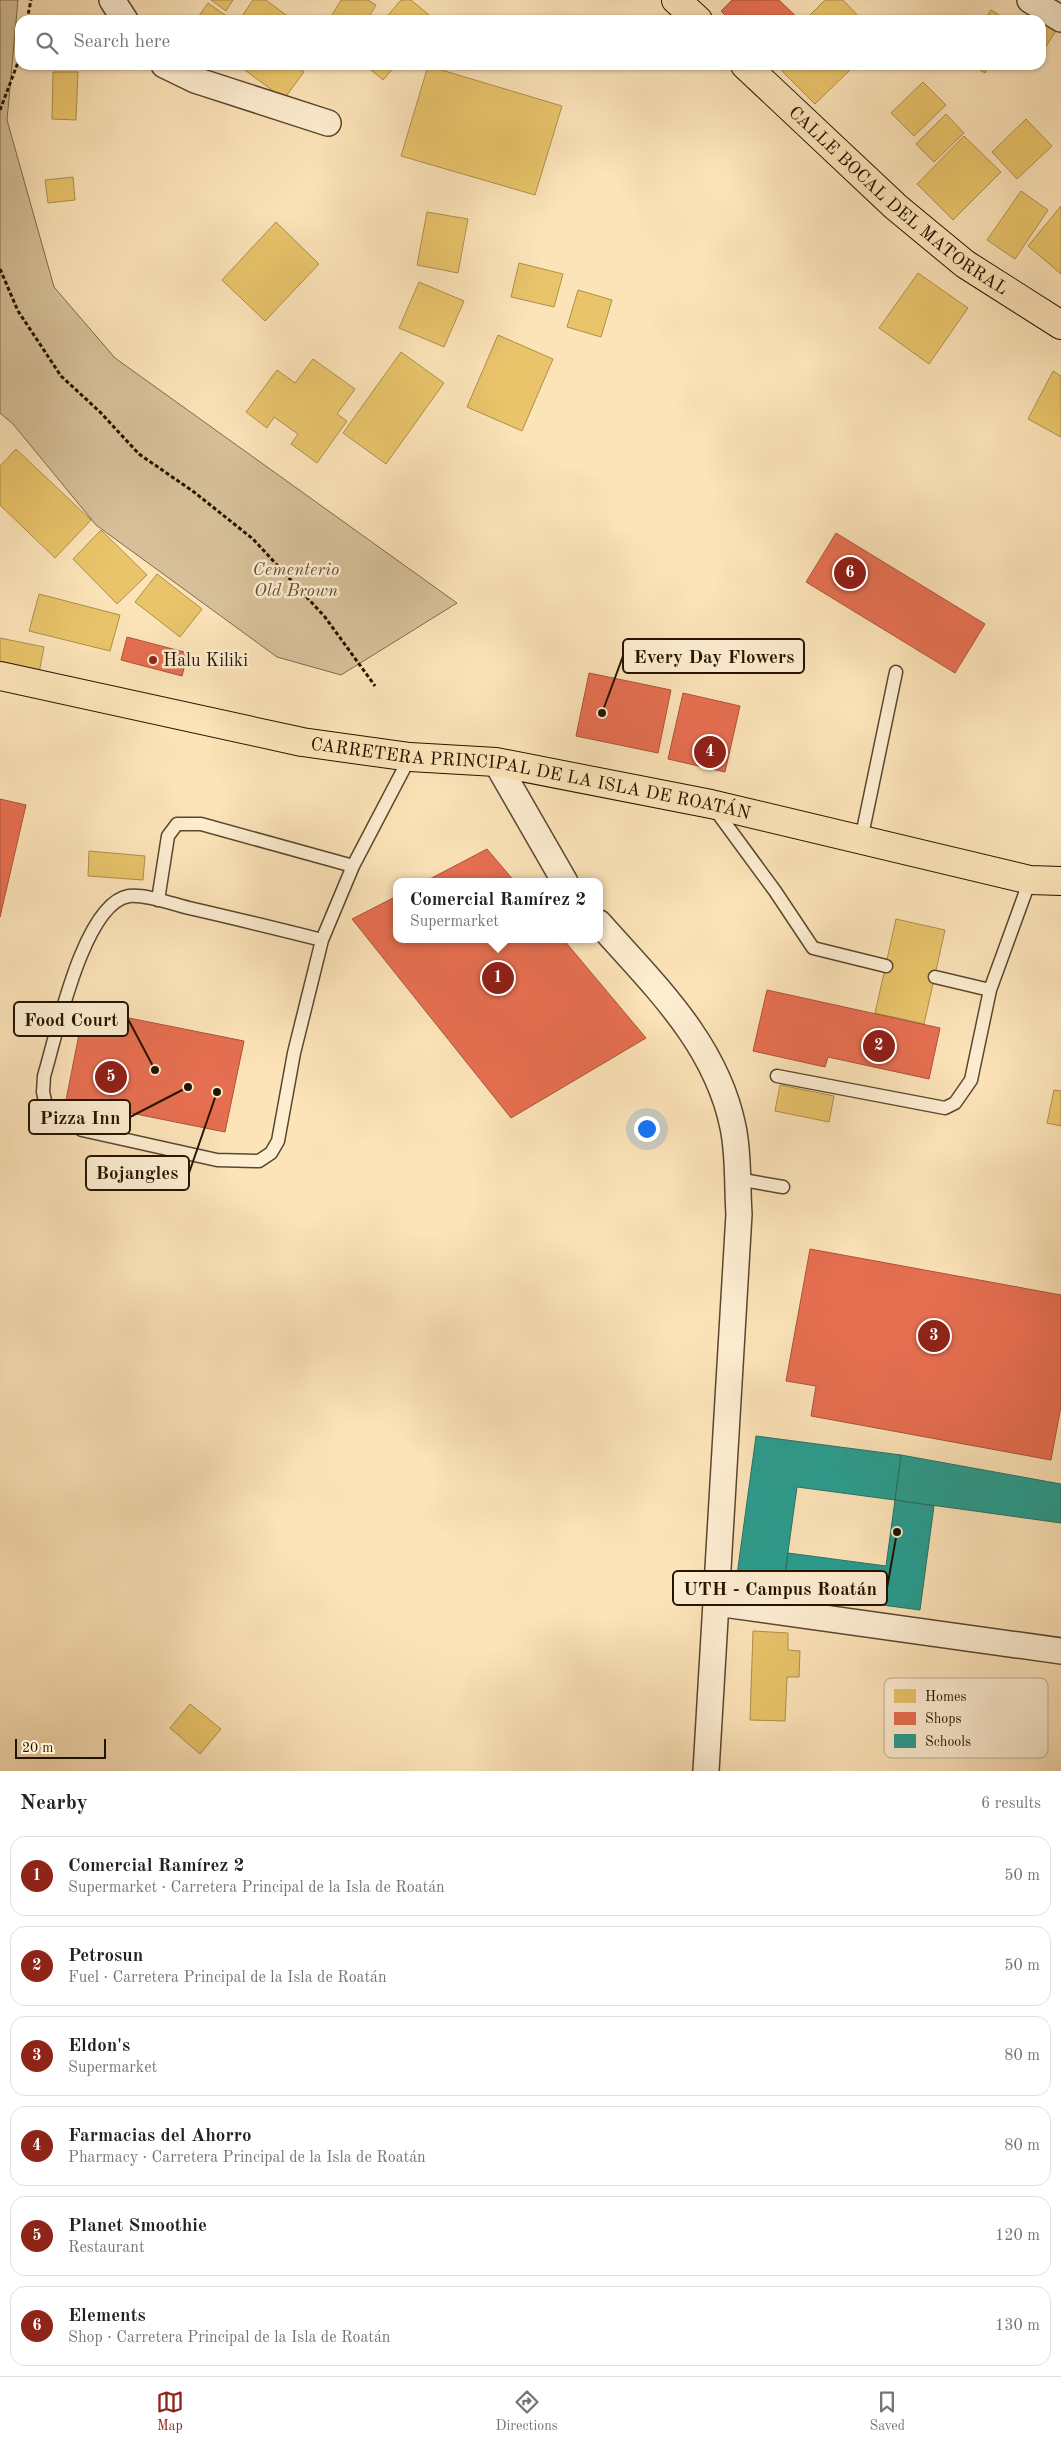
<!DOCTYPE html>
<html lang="en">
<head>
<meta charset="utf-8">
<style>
  :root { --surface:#fff; --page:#f6f6f6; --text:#202124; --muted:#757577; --line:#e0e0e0; --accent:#8f2418 }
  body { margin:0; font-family:"Old Standard TT",serif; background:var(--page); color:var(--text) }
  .scale { position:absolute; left:15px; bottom:12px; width:91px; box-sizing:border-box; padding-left:5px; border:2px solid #241300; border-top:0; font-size:14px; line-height:18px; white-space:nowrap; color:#241300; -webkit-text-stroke:4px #fdedd1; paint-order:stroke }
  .you { position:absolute; left:646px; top:1128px; width:18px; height:18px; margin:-12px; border:4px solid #fff; border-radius:50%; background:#1a73e8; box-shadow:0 0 0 8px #1a73e833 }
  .badge { display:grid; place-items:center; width:32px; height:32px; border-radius:50%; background:var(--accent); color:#fff; font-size:16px; font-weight:700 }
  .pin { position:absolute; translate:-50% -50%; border:2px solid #fff; box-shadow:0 1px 5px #0006 }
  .popup { position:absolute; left:393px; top:878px; width:210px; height:65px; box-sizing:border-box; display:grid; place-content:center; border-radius:10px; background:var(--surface); filter:drop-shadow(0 1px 4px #0005); font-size:16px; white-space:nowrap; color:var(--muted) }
  .popup b { font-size:19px; color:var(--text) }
  .popup::after { content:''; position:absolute; left:50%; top:100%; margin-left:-10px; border:10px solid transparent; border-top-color:var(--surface) }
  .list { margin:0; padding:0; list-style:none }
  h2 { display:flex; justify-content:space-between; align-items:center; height:65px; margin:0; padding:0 20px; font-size:21px }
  h2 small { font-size:16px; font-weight:400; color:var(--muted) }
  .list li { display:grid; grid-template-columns:32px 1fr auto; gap:15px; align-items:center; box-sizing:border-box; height:80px; margin:0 10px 10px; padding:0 10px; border:1px solid var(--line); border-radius:15px }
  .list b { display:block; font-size:19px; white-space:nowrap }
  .list p { margin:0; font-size:16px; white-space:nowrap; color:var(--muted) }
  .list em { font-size:16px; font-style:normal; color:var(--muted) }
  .icon { flex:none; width:28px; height:28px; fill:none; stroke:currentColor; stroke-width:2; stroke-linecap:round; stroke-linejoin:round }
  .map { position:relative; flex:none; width:1061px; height:1771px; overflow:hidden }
  .search { position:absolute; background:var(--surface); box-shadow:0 1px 4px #0004; left:15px; right:15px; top:15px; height:55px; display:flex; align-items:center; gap:12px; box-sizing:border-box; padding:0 18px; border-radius:15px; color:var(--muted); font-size:19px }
  .sheet { height:605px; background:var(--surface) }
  nav { display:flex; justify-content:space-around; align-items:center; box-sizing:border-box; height:70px; border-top:1px solid var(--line); background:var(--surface); font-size:14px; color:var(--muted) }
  nav a { display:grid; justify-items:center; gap:2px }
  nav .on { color:var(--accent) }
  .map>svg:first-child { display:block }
  .green { fill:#d7c099; stroke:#7e6a4c }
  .homes { fill:#e9c46a; stroke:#ae8f4a }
  .shops { fill:#e76f51; stroke:#ac5339 }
  .schools { fill:#2a9d8f; stroke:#287464 }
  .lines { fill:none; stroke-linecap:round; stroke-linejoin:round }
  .service-casing { stroke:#5a472e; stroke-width:15 }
  .minor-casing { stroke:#5a472e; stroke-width:28 }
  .primary-casing { stroke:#241300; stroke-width:30 }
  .path { stroke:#241300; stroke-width:3; stroke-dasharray:4 2.5; stroke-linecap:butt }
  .service { stroke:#fdedd1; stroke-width:12 }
  .minor { stroke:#fdedd1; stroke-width:25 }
  .primary { stroke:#fce3b8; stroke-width:28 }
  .poi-dot { fill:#8f2418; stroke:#fdedd1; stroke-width:2 }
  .labels { text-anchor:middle; stroke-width:5; stroke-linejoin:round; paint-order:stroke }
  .street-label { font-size:18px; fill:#241300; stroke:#fdedd1 }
  .park-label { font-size:18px; font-style:italic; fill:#635036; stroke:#fdedd1 }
  .poi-label { font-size:18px; fill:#241300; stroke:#fdedd1; text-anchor:start }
  .key { fill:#fdedd1; stroke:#bcac92; stroke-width:1 }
  .key-label { font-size:14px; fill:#241300 }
  .leader { fill:none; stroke:#241300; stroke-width:2 }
  .callout-dot { fill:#241300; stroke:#fdedd1; stroke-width:2 }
  .callout { fill:#fdedd1; stroke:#241300; stroke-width:2 }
  .callout-label { font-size:19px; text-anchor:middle; font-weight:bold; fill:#241300 }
</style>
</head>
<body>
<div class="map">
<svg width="1061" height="1771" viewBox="0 0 1061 1771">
  <rect width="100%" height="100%" fill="#fce3b8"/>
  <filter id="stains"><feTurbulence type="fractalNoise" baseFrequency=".004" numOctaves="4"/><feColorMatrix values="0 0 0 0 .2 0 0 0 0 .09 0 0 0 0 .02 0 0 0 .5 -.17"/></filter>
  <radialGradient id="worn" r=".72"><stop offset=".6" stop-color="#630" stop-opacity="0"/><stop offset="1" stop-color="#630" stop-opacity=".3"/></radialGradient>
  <path class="green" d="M0 0H18L7 120 54 287 115 358 457 603 341 675 277 657 96 525 13 424 0 413Z"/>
  <path class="homes" d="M211 0H233L226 11Z
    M253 0H266L290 18 289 20H242L240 19Z
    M341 0H368L376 5 367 20H329Z
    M401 0H411L434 19 384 20Z
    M825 0H843L862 20H816L810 15Z
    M208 3 232 20H196Z
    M991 10 1007 20H984Z
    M1041 21 1056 31 1041 54Z
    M238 65H294L304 72 284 99Z
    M365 65H396L383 80Z
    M788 65H855L815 104 782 71Z
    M972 65H989L985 73Z
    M428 66 562 106 535 195 401 156Z
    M53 72H78L76 120 52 119Z
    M923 82 946 105 914 136 891 113Z
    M946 114 964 133 934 162 916 144Z
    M1026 119 1052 146 1017 179 992 152Z
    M964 136 1001 172 953 220 917 184Z
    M73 177 75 200 48 203 45 180Z
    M1021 191 1048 210 1015 259 987 240Z
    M1061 206V274L1028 246Z
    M427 212 468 219 458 273 417 265Z
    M276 222 319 264 265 321 222 280Z
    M519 263 563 274 554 307 511 297Z
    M918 273 968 308 929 364 879 328Z
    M419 282 464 301 444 347 399 328Z
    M578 290 612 300 601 337 567 327Z
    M498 335 553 359 522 431 467 407Z
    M401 352 444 383 386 464 343 433Z
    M313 359 355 389 337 414 347 421 317 463 291 444 298 434 274 417 267 428 246 412 277 370 295 383Z
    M1053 371 1061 376V437L1028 419Z
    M16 449 91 520 55 558 0 505V466Z
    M101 530 147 575 117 604 73 559Z
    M157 574 202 609 180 637 135 602Z
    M39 594 120 615 110 651 29 631Z
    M0 638 44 647 39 673 0 665Z
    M89 851 145 856 143 880 88 876Z
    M896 919 945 930 924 1024 875 1013Z
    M780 1085 834 1096 829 1122 775 1111Z
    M1054 1090 1061 1091V1126L1047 1123Z
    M753 1631 788 1633V1650L800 1651 799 1677H787L785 1721 750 1720Z
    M190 1704 221 1729 200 1754 170 1728Z"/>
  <path class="shops" d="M732 0H779L800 20H730L721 11Z
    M836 533 985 624 955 673 806 582Z
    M127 637 188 653 182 676 121 660Z
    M589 673 671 690 658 753 576 736Z
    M683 693 740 706 725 772 668 759Z
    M0 799 26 805 0 917Z
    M487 849 515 882H424Z
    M397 896V939H563L646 1038 511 1118 352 919Z
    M767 990 940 1028 929 1079 828 1057 825 1067 753 1051Z
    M84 1009 244 1041 225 1132 66 1100Z
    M810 1249 1061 1295V1406L1051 1460 811 1416 816 1386 786 1381Z"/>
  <path class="schools" d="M756 1436 901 1455 895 1500 797 1487 784 1581 737 1575Z
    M901 1455 1061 1484V1523L895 1500Z
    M895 1500 934 1506 920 1610 783 1592 788 1553 886 1566Z"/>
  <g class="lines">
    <g class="service-casing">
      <path id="service" d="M714 808 775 891 813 948 886 966
        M861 840 896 672
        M158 900 168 836 177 824H201L353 866
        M322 940C278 929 233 918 189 908 173 904 145 894 129 896 83 903 56 1037 44 1076L43 1092 46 1105 59 1117 82 1130 217 1160 259 1161 271 1153 278 1141 294 1053 322 940 353 866 410 757
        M935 977 990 990
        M777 1076 945 1108 955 1103 971 1080 990 990 1030 880
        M737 1179 783 1187"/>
    </g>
    <g class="minor-casing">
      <path id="minor" d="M112 0 125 20
        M1030 0 1061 19
        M164 65 195 80 328 123
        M496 762 565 882
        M599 923C654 985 716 1043 733 1127 739 1155 737 1186 739 1214L706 1771
        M716 1603 1061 1651"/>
    </g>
    <g class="primary-casing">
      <g id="primary">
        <path d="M676 0 698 20"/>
        <path id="s1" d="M745 65 896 207 965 264 1061 325"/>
        <path id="s2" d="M0 676 302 742 410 757 496 762 711 804 1030 880 1061 881"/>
      </g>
    </g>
    <path class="path" d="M27 20 31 0
      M0 110 20 57
      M0 269 18 311 61 376 100 412 139 454 194 492 253 539 325 617 375 686"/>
    <use href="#service" class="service"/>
    <use href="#minor" class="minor"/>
    <use href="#primary" class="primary"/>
  </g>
  <circle class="poi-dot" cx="153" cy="660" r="5"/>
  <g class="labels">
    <g class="street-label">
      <text dy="6" stroke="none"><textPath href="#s1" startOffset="205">CALLE BOCAL DEL MATORRAL</textPath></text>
      <text dy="6" stroke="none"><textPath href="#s2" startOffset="541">CARRETERA PRINCIPAL DE LA ISLA DE ROATÁN</textPath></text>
    </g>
    <g class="park-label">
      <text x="296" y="575">Cementerio<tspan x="296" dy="21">Old Brown</tspan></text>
    </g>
    <g class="poi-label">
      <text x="163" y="666">Halu Kiliki</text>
    </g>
  </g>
  <rect x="884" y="1678" width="164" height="80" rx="8" class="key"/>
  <rect x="894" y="1689" width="22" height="14" fill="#e9c46a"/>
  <rect x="894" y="1712" width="22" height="13" fill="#e76f51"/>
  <rect x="894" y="1734" width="22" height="14" fill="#2a9d8f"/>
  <g class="key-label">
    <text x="925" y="1701">Homes</text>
    <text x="925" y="1723">Shops</text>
    <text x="925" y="1746">Schools</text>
  </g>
  <path class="leader" d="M602 713L623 656M155 1070L128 1019M188 1087L130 1117M217 1092L189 1173M897 1532L887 1588"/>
  <g class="callout-dot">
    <circle cx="602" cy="713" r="5"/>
    <circle cx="155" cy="1070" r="5"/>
    <circle cx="188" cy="1087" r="5"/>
    <circle cx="217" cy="1092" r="5"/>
    <circle cx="897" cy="1532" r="5"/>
  </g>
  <g class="callout">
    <rect x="623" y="639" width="181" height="34" rx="5"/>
    <rect x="14" y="1002" width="114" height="34" rx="5"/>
    <rect x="29" y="1100" width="101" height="34" rx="5"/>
    <rect x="86" y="1156" width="103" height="34" rx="5"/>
    <rect x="673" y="1571" width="214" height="34" rx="5"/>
  </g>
  <g class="callout-label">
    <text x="714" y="663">Every Day Flowers</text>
    <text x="71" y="1026">Food Court</text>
    <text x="80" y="1124">Pizza Inn</text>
    <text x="137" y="1179">Bojangles</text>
    <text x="780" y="1595">UTH - Campus Roatán</text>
  </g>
  <rect width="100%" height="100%" filter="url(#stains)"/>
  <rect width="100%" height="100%" fill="url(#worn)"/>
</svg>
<div class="scale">20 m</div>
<div class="you"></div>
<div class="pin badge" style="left:498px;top:978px">1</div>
<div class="popup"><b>Comercial Ramírez 2</b>Supermarket</div>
<div class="pin badge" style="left:879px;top:1046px">2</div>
<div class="pin badge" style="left:934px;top:1336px">3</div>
<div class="pin badge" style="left:710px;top:752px">4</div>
<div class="pin badge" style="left:111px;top:1077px">5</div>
<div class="pin badge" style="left:850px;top:573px">6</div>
<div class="search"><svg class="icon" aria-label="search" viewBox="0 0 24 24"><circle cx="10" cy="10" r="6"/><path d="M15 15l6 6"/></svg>Search here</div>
</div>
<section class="sheet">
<h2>Nearby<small>6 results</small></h2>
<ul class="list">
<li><span class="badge">1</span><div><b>Comercial Ramírez 2</b><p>Supermarket · Carretera Principal de la Isla de Roatán</p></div><em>50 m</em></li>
<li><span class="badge">2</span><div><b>Petrosun</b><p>Fuel · Carretera Principal de la Isla de Roatán</p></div><em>50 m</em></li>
<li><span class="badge">3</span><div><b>Eldon's</b><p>Supermarket</p></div><em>80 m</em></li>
<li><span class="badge">4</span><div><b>Farmacias del Ahorro</b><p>Pharmacy · Carretera Principal de la Isla de Roatán</p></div><em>80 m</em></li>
<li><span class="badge">5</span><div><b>Planet Smoothie</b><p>Restaurant</p></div><em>120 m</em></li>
<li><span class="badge">6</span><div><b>Elements</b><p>Shop · Carretera Principal de la Isla de Roatán</p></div><em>130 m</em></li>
</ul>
</section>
<nav>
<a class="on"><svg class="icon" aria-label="map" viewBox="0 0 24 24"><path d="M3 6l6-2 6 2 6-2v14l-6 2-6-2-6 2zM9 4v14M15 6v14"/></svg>Map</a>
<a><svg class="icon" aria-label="directions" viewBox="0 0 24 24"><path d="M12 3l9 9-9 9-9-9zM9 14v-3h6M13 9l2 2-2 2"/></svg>Directions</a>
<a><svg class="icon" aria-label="saved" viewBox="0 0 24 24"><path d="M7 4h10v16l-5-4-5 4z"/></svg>Saved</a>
</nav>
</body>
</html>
